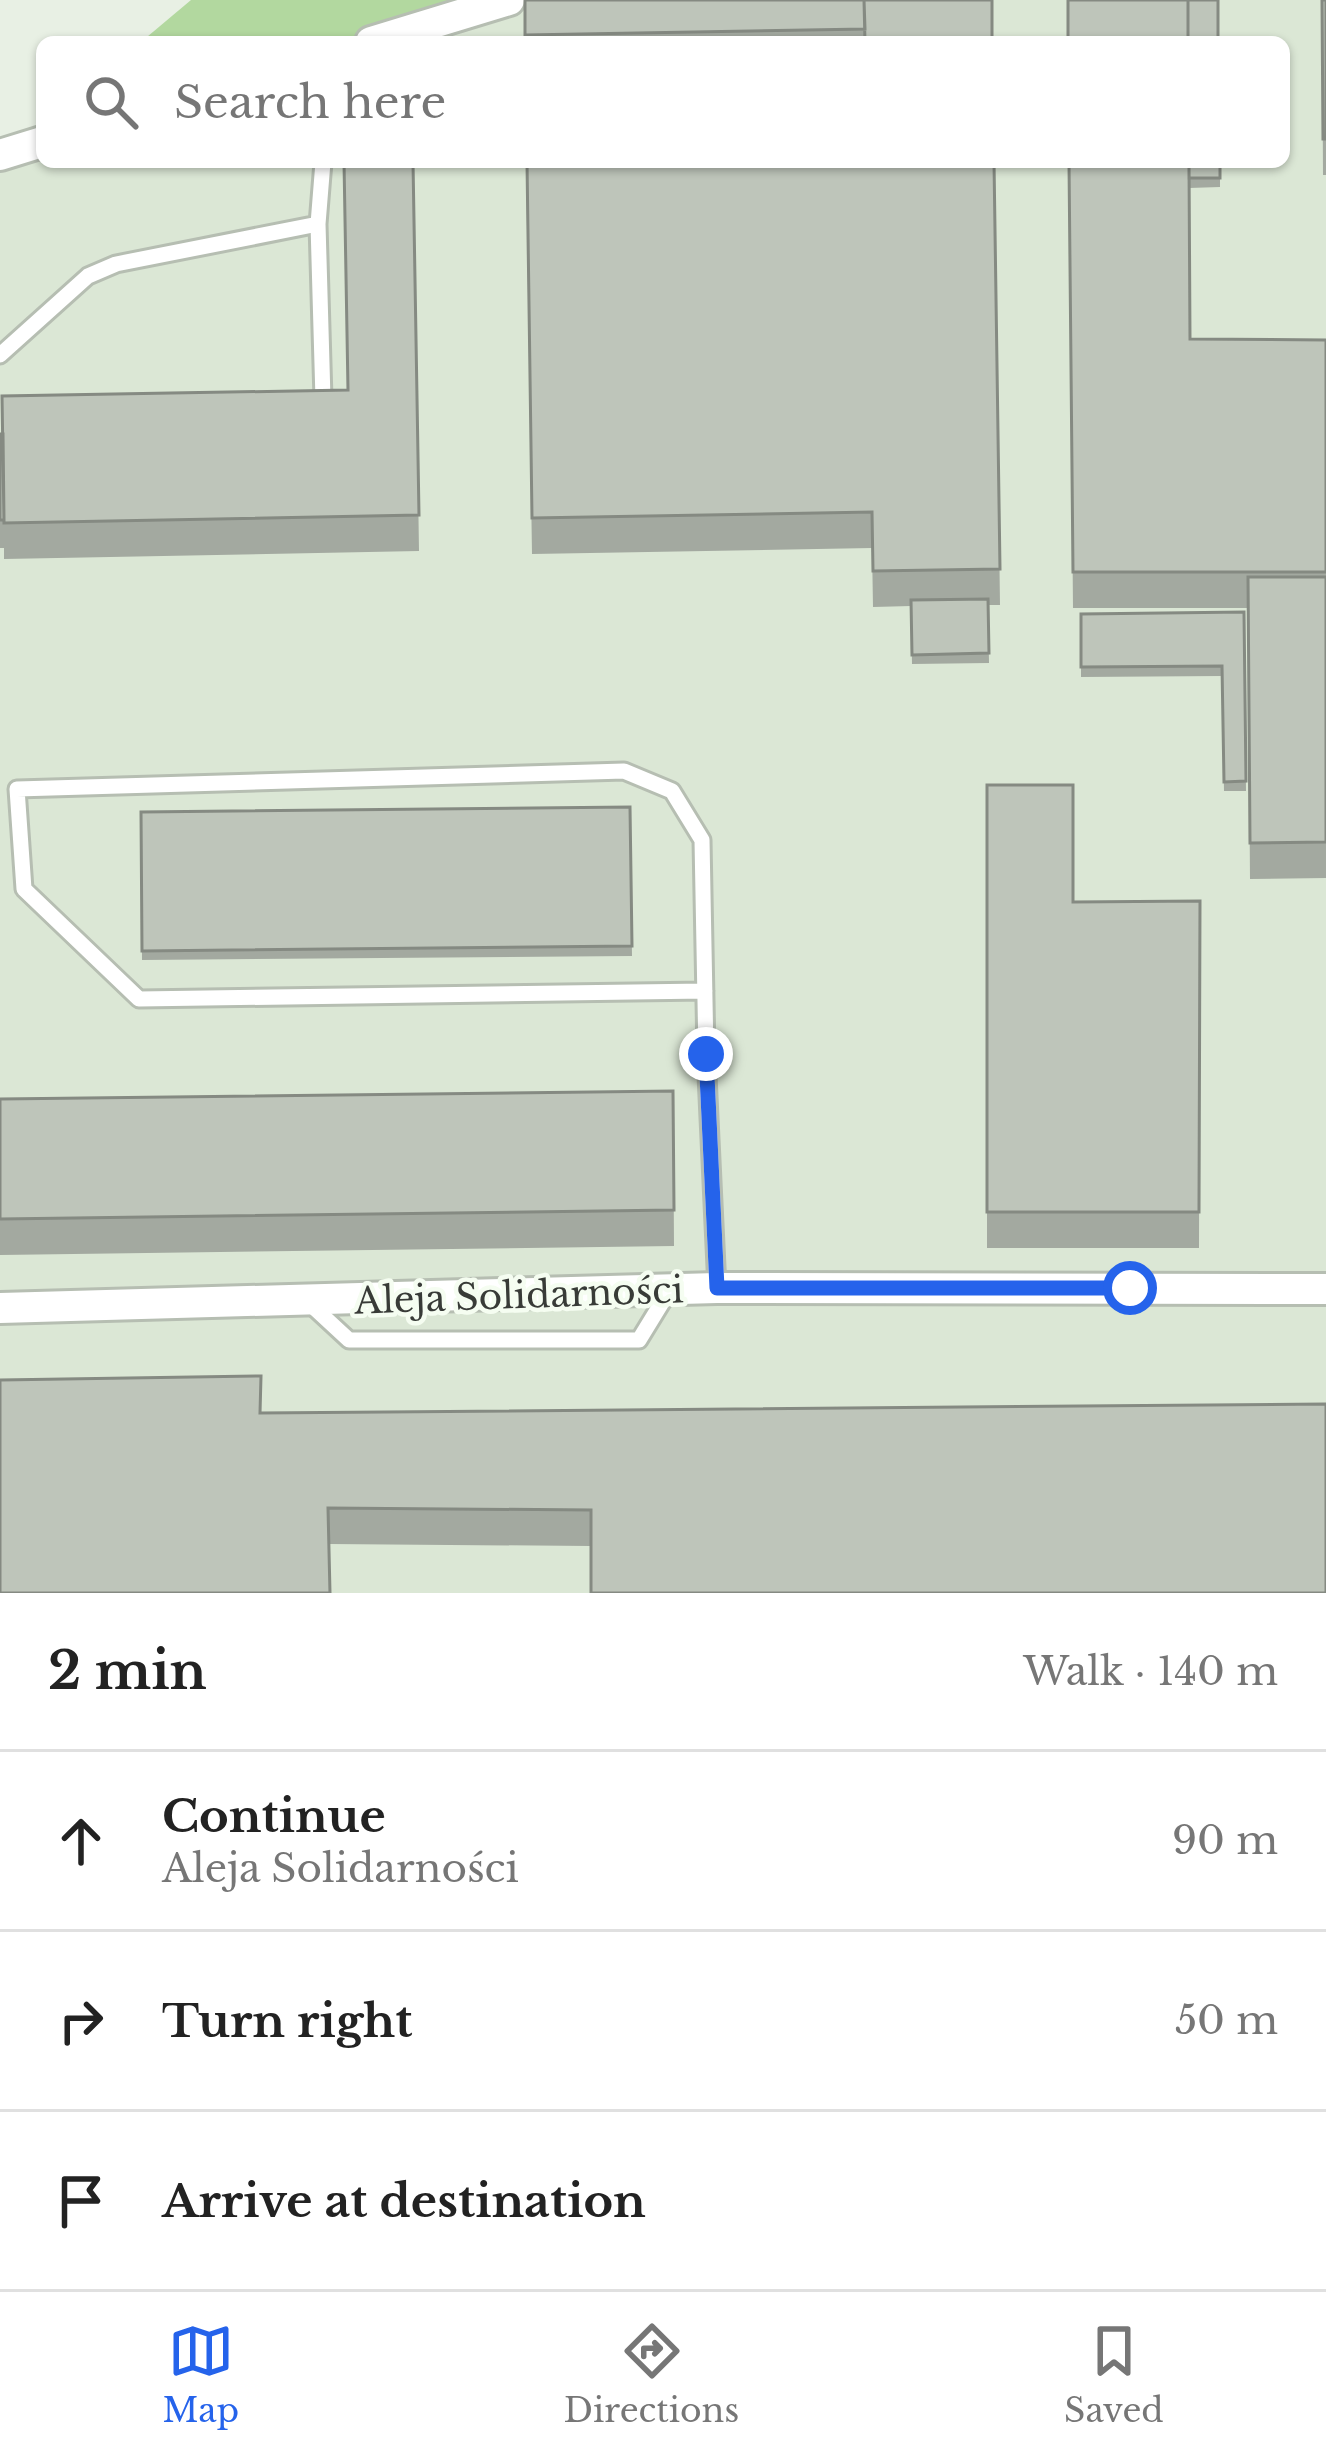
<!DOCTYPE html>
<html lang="en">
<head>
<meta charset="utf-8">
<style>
  :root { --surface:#fff; --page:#f2f2f2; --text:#222; --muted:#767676; --line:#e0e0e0; --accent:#2563eb }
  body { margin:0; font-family:"Libre Baskerville",serif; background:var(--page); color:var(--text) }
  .stop { position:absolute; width:36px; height:36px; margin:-27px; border:9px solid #2563eb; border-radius:50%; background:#fff }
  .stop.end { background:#2563eb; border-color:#fff; box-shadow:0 3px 12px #0008 }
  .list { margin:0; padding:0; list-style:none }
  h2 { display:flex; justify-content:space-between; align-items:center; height:156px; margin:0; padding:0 48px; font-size:51px }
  h2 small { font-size:39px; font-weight:400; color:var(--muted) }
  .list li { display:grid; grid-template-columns:78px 1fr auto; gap:36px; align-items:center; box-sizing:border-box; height:180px; padding:0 48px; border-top:3px solid var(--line) }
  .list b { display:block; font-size:45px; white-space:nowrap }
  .list p { margin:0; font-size:39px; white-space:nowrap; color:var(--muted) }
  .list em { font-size:39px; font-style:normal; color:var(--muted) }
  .icon { flex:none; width:66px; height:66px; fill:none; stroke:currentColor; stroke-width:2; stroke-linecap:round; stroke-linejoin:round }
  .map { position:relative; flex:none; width:1326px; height:1593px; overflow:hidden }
  .search { position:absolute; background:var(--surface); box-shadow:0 3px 9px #0004; left:36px; right:36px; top:36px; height:132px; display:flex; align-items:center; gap:30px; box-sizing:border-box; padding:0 42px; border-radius:18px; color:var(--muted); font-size:45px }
  .sheet { height:696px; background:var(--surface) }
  nav { display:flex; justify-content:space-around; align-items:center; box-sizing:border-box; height:168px; border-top:3px solid var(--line); background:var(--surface); font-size:33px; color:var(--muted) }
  nav a { display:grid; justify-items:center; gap:6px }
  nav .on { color:var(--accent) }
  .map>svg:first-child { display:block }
  .built { fill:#dbe7d5 }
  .green { fill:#b2d89f }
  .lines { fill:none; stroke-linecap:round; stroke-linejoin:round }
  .service-casing { stroke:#b6beb2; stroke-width:21 }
  .minor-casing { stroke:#b6beb2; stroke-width:36 }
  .service { stroke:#fff; stroke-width:15 }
  .minor { stroke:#fff; stroke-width:30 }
  .wall { fill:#a3a9a0 }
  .building { fill:#bec5ba; stroke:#858a82; stroke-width:3 }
  .route { stroke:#2563eb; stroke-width:15 }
  .labels { text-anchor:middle; stroke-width:9; stroke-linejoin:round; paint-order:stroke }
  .street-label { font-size:36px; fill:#383b37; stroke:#f5fdf1 }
</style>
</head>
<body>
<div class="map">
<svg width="1326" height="1593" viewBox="0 0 1326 1593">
  <rect width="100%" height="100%" fill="#e8f0e4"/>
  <path class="built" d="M509 0H1326V1593H0V155L42 142V162H1284V42H371Z"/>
  <path class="green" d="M191 0H509L371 42H141Z"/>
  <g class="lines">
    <g class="service-casing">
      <path id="service" d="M323 162 318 224 323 399
        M0 355 88 276 116 264 318 224
        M705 991 139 999 24 889 17 789 624 771 672 791 702 840 706 1054 717 1288
        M309 1303 349 1340H639L669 1291"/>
    </g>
    <g class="minor-casing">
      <path id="minor" d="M371 42 509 0
        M0 155 42 142
        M0 1308 717 1288 1326 1289"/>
    </g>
    <use href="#service" class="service"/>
    <use href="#minor" class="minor"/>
  </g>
  <path class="wall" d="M525 0H992V42H525Z
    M1322 0H1326V175H1323Z
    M413 162 419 551 4 559V526V548H0V434L347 390Z
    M526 162H994L1000 605H988L989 663 912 664 911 606 873 607 872 548 532 554Z
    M1069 162H1220V187L1189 188 1190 339 1326 340V878L1250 879 1248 608H1073Z
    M1244 612 1246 791H1224L1222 676 1081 677V614Z
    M987 785 1073 902 1200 901 1199 1248H987Z
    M630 807 632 956 142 960 141 812Z
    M673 1091 674 1246 0 1255V1099Z
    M1326 1404 591 1546 329 1544 0 1593 261 1413Z"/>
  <path class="building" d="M525 0H864L865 29 525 35Z
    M864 0H992V42H865Z
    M1068 0H1188V42H1068Z
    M1188 0H1218V42H1188Z
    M1322 0H1326V139H1323Z
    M344 162H413L419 515 4 523 2 396 348 390Z
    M527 162H994L1000 569 873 571 872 512 532 518Z
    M1069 162H1189L1190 339 1326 340V572H1073Z
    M1189 162H1220V178H1189Z
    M0 434H3L4 520H0Z
    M1248 577H1326V842L1250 843Z
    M988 599 989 653 912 655 911 600Z
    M1244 612 1246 781 1224 782 1222 666 1081 667V614Z
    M987 785H1073V902L1200 901 1199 1212H987Z
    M630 807 632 946 142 951 141 812Z
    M673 1091 674 1210 0 1219V1099Z
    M261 1376 260 1413 1326 1404V1593H591V1510L328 1508 330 1593H0V1380Z"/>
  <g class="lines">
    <path class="route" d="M706 1054 717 1288H1130"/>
  </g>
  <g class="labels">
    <g class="street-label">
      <text transform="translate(519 1295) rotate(-2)" y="13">Aleja Solidarności</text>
    </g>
  </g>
</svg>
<div class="stop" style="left:1130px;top:1288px"></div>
<div class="stop end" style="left:706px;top:1054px"></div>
<div class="search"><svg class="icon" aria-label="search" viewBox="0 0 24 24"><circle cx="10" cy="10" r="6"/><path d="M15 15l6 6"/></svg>Search here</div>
</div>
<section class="sheet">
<h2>2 min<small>Walk · 140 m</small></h2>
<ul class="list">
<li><svg class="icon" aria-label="ahead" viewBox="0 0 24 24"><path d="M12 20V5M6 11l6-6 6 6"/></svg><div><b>Continue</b><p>Aleja Solidarności</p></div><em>90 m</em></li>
<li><svg class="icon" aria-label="right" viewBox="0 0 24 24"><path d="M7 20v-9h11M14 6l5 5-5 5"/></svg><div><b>Turn right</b></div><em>50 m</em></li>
<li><svg class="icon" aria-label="arrive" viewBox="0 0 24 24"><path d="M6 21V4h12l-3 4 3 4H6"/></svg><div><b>Arrive at destination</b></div></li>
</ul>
</section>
<nav>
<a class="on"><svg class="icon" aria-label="map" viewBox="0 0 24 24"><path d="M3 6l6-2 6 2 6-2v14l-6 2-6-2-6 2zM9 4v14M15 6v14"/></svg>Map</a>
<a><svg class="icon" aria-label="directions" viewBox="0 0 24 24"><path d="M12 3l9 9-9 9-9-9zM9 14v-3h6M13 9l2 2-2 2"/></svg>Directions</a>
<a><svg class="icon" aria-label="saved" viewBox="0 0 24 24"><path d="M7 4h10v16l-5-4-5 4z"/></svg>Saved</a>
</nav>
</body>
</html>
